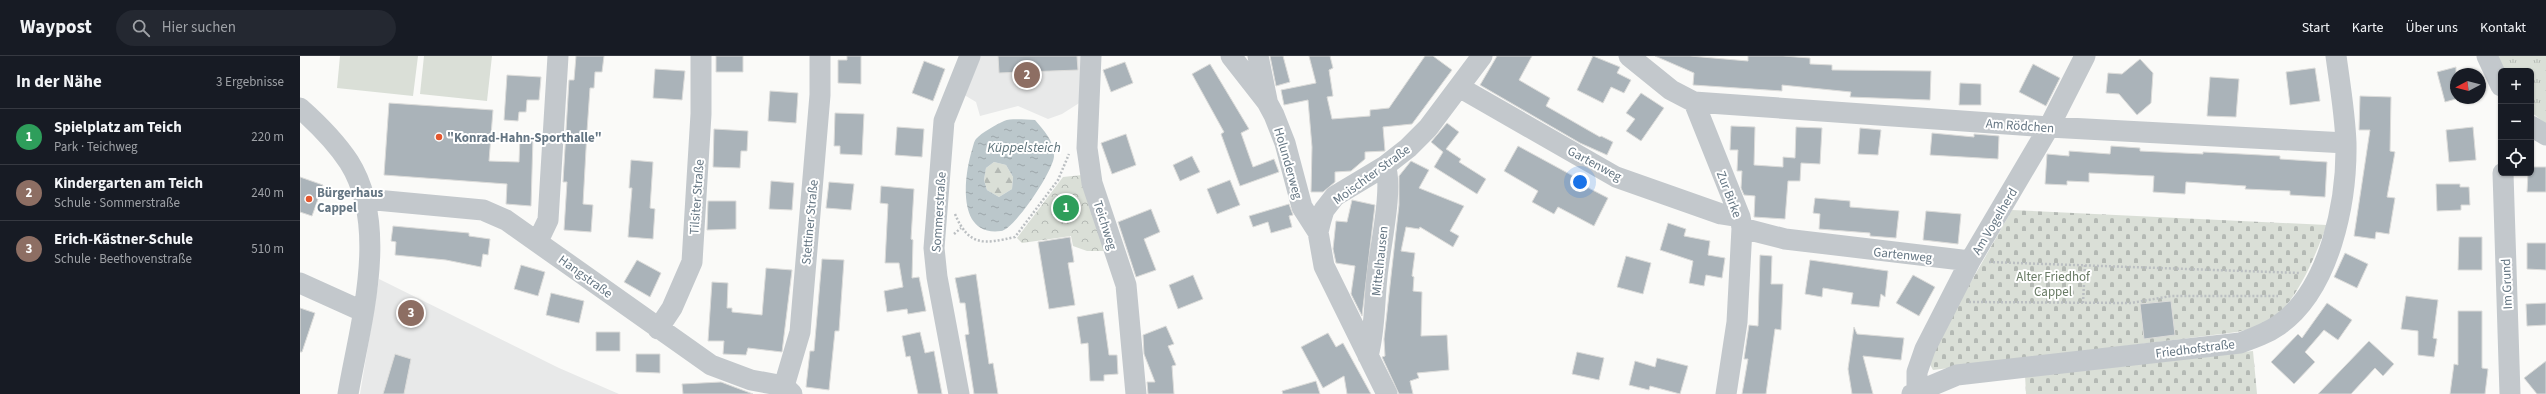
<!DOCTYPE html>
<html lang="de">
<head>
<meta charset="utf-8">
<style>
  :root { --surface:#171b24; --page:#242831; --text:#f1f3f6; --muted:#9ea1a6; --line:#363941; --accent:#e4572e }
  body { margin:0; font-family:"Source Sans 3",sans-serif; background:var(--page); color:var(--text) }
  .controls { position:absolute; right:12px; top:12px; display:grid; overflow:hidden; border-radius:6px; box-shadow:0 1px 3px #0004 }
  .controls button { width:36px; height:36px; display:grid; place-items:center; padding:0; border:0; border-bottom:1px solid var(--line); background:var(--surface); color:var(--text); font:20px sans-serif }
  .compass { position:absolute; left:2150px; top:12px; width:36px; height:36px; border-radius:50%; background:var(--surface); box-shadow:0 1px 3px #0004; rotate:263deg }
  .you { position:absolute; left:1280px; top:126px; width:14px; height:14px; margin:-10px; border:3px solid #fff; border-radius:50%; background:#1a73e8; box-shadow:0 0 0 6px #1a73e833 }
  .badge { display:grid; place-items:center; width:26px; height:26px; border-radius:50%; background:var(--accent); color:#fff; font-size:13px; font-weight:700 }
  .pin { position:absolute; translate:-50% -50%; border:2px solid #fff; box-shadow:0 1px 4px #0006 }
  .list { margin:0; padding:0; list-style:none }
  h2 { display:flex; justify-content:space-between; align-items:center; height:52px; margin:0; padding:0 16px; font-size:17px }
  h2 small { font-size:13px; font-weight:400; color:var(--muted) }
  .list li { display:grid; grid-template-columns:26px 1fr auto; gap:12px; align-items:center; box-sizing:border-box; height:56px; padding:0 16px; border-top:1px solid var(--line) }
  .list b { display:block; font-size:15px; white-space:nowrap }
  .list p { margin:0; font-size:13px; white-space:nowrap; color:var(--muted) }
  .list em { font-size:13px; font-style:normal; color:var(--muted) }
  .icon { flex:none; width:22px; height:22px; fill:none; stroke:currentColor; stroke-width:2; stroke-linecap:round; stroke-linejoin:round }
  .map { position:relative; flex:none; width:2246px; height:338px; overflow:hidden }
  header { display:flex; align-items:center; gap:24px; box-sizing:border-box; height:56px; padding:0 20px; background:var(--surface); border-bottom:1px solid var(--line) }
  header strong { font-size:19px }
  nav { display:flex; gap:22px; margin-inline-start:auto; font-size:14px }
  .search { width:280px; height:36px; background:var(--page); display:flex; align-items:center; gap:10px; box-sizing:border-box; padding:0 14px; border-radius:22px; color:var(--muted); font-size:15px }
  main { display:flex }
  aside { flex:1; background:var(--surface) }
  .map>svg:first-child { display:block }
  .built { fill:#e8e9e9 }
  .grass { fill:url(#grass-tufts) }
  .forest { fill:url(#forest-firs) }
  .cemetery { fill:url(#cemetery-stones) }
  .park { fill:url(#park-crowns) }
  .garden { fill:#dadfd7 }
  .water { fill:url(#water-ripples); fill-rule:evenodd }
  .building { fill:#aab3b9; stroke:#dcdcda }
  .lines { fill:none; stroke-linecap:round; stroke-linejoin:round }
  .path { stroke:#bbbfc2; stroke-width:2.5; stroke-dasharray:2 2; stroke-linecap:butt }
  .minor { stroke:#c3c8cc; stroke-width:21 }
  .poi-dot { fill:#e4572e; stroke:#fff; stroke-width:1.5 }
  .labels { text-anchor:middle; stroke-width:4; stroke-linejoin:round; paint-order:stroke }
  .street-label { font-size:13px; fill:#657683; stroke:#fff }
  .poi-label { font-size:13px; font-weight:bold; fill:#657683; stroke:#fff; text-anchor:start }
  .park-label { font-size:13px; fill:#687a64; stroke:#fff }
  .water-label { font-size:14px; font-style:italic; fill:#60757c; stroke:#fff }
</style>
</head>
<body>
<header>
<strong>Waypost</strong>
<div class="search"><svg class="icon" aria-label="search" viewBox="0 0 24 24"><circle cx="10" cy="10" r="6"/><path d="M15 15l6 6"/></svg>Hier suchen</div>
<nav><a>Start</a><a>Karte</a><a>Über uns</a><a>Kontakt</a></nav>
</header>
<main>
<aside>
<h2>In der Nähe<small>3 Ergebnisse</small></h2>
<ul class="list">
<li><span class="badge" style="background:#2e9e5b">1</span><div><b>Spielplatz am Teich</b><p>Park · Teichweg</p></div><em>220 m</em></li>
<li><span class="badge" style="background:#8d6e63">2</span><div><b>Kindergarten am Teich</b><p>Schule · Sommerstraße</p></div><em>240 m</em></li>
<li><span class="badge" style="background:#8d6e63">3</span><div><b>Erich-Kästner-Schule</b><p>Schule · Beethovenstraße</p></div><em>510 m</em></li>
</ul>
</aside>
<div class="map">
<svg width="2246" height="338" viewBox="0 0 2246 338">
  <defs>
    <pattern id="grass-tufts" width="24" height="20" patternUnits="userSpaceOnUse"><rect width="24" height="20" fill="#dadfd7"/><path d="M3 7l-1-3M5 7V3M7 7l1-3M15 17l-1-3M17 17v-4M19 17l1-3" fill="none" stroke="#b4b9b4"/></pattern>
    <pattern id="forest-firs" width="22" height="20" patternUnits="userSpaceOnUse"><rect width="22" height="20" fill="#dadfd7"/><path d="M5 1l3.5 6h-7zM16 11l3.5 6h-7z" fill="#b4b9b4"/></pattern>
    <pattern id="cemetery-stones" width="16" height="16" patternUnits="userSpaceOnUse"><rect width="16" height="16" fill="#dadfd7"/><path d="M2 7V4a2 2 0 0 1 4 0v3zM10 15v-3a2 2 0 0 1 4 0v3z" fill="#b4b9b4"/></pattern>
    <pattern id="park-crowns" width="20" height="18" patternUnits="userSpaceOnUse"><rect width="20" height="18" fill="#dadfd7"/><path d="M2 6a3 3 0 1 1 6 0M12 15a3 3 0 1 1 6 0" fill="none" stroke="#b4b9b4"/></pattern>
    <pattern id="water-ripples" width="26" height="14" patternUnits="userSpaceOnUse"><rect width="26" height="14" fill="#bbc7cb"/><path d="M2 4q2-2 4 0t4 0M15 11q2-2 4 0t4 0" fill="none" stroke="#9ca6aa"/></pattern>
  </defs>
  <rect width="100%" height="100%" fill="#fafaf8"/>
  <path class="built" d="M676 0H787L784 44 762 58 748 63 718 50 680 60 676 46 661 37Z
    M79 223 259 312 319 338H60Z"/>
  <path class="grass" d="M2194 0H2246V68L2231 56V15H2201Z"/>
  <path class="forest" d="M694 106 706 109 713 121 712 133 699 141 687 134 684 124 686 112Z"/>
  <path class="cemetery" d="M1712 154 2027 169C2014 202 1995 254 1961 270 1954 273 1944 274 1937 276L1633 314 1627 303Z
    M1953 295 1957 338H1726L1725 319Z"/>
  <path class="park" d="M782 119 807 195H787L773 190 771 180 722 187 717 182 763 121Z"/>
  <path class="garden" d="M40 0H118L113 40 37 32Z
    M124 0H192L187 45 120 38Z"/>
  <path class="water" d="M735 64C744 75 754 84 754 100 754 114 714 174 701 175 656 181 664 120 672 94 673 91 674 85 676 83 681 77 697 68 704 65 712 62 726 64 735 64ZM694 106 706 109 713 121 712 133 699 141 687 134 684 124 686 112Z"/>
  <path class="building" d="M276 0H304L302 16H295L294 32H290L287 75 283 148 293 149 291 176 264 174 267 126H263L269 24H274Z
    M416 0H443V16H416Z
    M547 0H561V28L538 27V4H547Z
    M698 0H777L778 14 699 17Z
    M970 0H983L990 26 976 30Z
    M1009 0H1030L1033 12 1029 14 1033 40 1027 41 1032 63 1070 60V54L1089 52 1125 0H1133L1152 14 1112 68 1083 71 1085 95 1065 96V103L1051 115 1035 116V126L1023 136H1011L1012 91 1008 44 984 49 981 34 1016 27Z
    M1197 0H1232L1219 24 1250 42 1246 50 1300 81 1301 80 1313 86 1307 99 1280 87 1180 29Z
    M1293 0 1320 11 1317 17 1331 24 1324 37 1311 31 1303 47 1277 34Z
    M1355 0H1390L1448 5V0H1483L1510 2V8L1532 9V14L1631 15 1630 44 1550 41 1551 36 1482 29V35L1393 29 1394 17Z
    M1840 3 1853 17 1851 47 1837 59 1819 38 1806 37 1808 17 1822 18Z
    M624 5 645 13 633 45 612 37Z
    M825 6 833 27 811 36 803 14Z
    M910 8 949 73 941 77 953 111 974 103 979 116 940 130 921 78 924 76 892 18Z
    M1733 8 1760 22 1746 50 1719 36Z
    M2156 11V43L2145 46 2137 16Z
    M2015 12 2020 45 1990 49 1986 16Z
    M355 13 385 15 382 44 353 42Z
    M207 19 241 21 239 44H227L226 56H219L218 65 204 64Z
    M1910 21 1939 23 1936 61 1907 60Z
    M1660 27 1681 28V49H1659Z
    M470 35 498 37 496 67 468 65Z
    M1341 37 1364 52 1341 85 1326 75 1335 63 1326 57Z
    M2060 40 2091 41 2090 95 2095 96 2087 141 2095 142 2089 178 2076 176 2075 183 2054 180 2070 74H2059Z
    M89 47 193 54 189 105 219 106 220 81H233L231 150 206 148 207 128 84 119Z
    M535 57 564 58 562 99 540 98V90H534Z
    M1147 67 1159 76 1146 93 1161 103 1159 106 1186 123 1177 138 1134 111 1143 96 1131 86Z
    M1431 70 1455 71 1454 109 1483 111V101L1495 102 1496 71 1522 72 1520 108 1501 107 1500 125H1488L1485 163 1454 161 1455 140 1444 139 1441 132 1442 115H1437L1438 94H1430Z
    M597 71 624 73 622 101 595 99Z
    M2173 71 2176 104 2149 106 2146 74Z
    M1560 72 1581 74 1578 99 1558 98Z
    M414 73 448 75 447 95H441L440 112 413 111Z
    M1632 77 1674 81V78L1699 80 1698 103 1630 99Z
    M826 78 836 109 812 118 801 87Z
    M1218 90 1275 121 1273 124 1308 142 1294 170 1258 151 1254 158 1232 146 1238 135 1204 115Z
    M1811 90 1840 92V95L1903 98V96L1980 100V103L2027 106 2025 141 1990 139V135L1945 133 1946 130 1886 126 1885 138 1853 136 1854 120 1789 117V126L1767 125V129L1745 128 1747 98 1769 100V95L1810 98Z
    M892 100 900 116 880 125 873 109Z
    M331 104 353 106 350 152 355 153 353 183 328 181 332 132H329Z
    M1111 105 1129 114 1119 132 1164 150 1150 175 1159 180 1153 191 1120 171 1119 173 1106 171 1101 195 1115 197 1112 220 1114 221 1113 235 1122 236 1121 280 1147 279 1149 314 1117 317 1119 322 1110 325 1113 338H1099L1082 301 1085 300 1084 283 1099 149V120Z
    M2231 111H2246V136H2227L2228 117H2231Z
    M0 121 23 129 12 160 0 156Z
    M930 124 940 149 917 158 907 133Z
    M471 125 494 127 492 154 469 153Z
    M529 126 554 128 551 154 526 152Z
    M2136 128H2160V131H2169L2170 149H2161V154L2137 155Z
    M581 130 614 133 611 183 613 184 612 222 619 221 626 255 608 258 607 253 587 256 584 235 603 231 599 207H585L588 148 580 147Z
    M1515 142 1550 145V151L1599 155 1596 182 1570 180V177L1519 173 1520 158 1513 157Z
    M1052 144 1075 149 1062 260 1051 238 1055 210 1036 207 1033 193 1036 165 1047 166Z
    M408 145H436V173L407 174Z
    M989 148 993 159 989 160 992 171 971 177 968 166 953 171 949 160Z
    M851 153 860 176 844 183 856 214 836 221 818 166Z
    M1626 155 1661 158 1658 188 1623 184Z
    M1368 167 1386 173 1384 180 1410 185 1408 199 1425 202 1422 222 1406 219 1404 230 1389 227 1393 205 1360 194Z
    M93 170 169 177V180L190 183 188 199 183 198 181 211 146 204 95 199 96 186 91 185Z
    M770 181 774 206 768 207 775 249 749 253 738 186Z
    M2159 181H2182V214H2158Z
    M2227 187H2246V214L2227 213Z
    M2045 197 2068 208 2057 232 2034 221Z
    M1460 199 1472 200 1471 228H1483L1481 274 1475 273 1466 338H1442L1448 303H1444L1449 269 1458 270Z
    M1326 200 1351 207 1343 238 1317 231Z
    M522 203 544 204 539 275H535L529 334 506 331 510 295H514Z
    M337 204 361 217 350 241 324 226Z
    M1510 204 1588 215 1585 241 1581 238 1579 251 1551 248 1553 237 1523 232 1522 241 1505 238Z
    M221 209 245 216 238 240 214 233Z
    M466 212 492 214 482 296 448 292 446 299 423 298 424 285H408L412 226 428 227 427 252H432V256L462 259Z
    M676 218 689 308 693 307 698 338H674L665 279 669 278 665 247H660L655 222Z
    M893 219 903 243 878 253 869 229Z
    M1613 219 1635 231 1619 260 1596 247Z
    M251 237 284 245 279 267 246 259Z
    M2106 240 2138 244 2133 282 2137 283 2134 301 2118 299V275L2101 273Z
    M1871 245 1875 279 1844 283 1840 248Z
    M2027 247 2052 264 2038 284 2024 274 2005 296 2015 306 1994 328 1971 306 1998 278 2002 282Z
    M2246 247V269L2227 270 2226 248Z
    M0 252 15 257 2 296H0Z
    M2158 255H2182V312L2188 313 2185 338H2150L2154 308 2158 309Z
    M803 256 809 299H817L818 318 804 319V325H790L788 287 781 288 777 261Z
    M866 270 874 288 868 290 876 309 872 310 874 338H848L847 326H855L844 298 843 279Z
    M1554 271 1557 278 1604 282 1601 304 1563 300 1573 338H1552L1548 313Z
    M296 276H320V295H296Z
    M620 276 625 297 634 295 642 338H618L610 300 606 301 602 280Z
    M1028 277 1036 291 1043 287 1071 338H1047L1044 320 1023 332 1001 291Z
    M2069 285 2094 308 2083 320 2075 312 2051 338H2018Z
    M1277 296 1304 302 1299 324 1272 318Z
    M95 298 111 303 104 338H83Z
    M336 298H360V317L336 316Z
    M1357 302 1388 310 1380 338 1350 330 1349 334 1329 329 1335 305 1355 311Z
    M2246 305V338H2237L2224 322Z
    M1016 325 1020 338H983L982 335Z
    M421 326 453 338H383L382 328Z"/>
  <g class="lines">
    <path class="path" d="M655 158C669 191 684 188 715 181L758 124 769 98
      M654 178 661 172
      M1689 206 2000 217
      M1669 246 1831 247 1871 240H1978
      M1783 247 1785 209"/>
    <path class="minor" d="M791 0 787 92 792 127 826 229 836 338
      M931 0 967 46 974 59 985 87 1002 151 1018 176
      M958 0 967 44
      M1329 0 1371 34 1394 46 1440 161 1442 172 1437 266 1426 338
      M2187 0 2201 30
      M1159 31 1316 121 1421 158 1440 161
      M1394 46 1749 71 2046 87
      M0 52C18 68 36 86 49 106 90 171 60 268 48 338
      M2231 70 2246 79
      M2203 117 2210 338
      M65 143 183 154 206 164 411 309 451 324 484 330 492 338
      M1442 172 1485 183 1670 205
      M238 185 248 164 258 0
      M0 227 62 255
      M358 273 372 252 392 206 401 58V0
      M1068 300C1075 274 1074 248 1077 221 1079 196 1094 130 1085 110
      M484 330 500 276 520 39V0
      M1617 334V316L1625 293 1670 205 1749 71 1785 0
      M659 338 637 221 634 192 644 65 670 0
      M1087 338 1024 210 1018 176 1021 164 1024 154 1035 140 1085 110 1108 92 1128 72 1182 0
      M1612 338 1657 319 1940 287C1954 282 1966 278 1979 269 2030 233 2047 146 2046 87 2045 58 2040 29 2036 0"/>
  </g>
  <g class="poi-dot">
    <circle cx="139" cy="81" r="4"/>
    <circle cx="9" cy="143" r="4"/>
  </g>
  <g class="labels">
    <g class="street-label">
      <text transform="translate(1720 69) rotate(4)" y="5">Am Rödchen</text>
      <text transform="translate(989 107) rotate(74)" y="5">Holunderweg</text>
      <text transform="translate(1295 107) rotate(28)" y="5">Gartenweg</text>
      <text transform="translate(1071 118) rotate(-36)" y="5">Moischter Straße</text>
      <text transform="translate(1430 138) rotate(69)" y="5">Zur Birke</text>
      <text transform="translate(396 141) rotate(-86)" y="5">Tilsiter Straße</text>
      <text transform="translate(638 156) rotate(-86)" y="5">Sommerstraße</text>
      <text transform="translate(1694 165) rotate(-59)" y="5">Am Vogelherd</text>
      <text transform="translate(509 166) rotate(-85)" y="5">Stettiner Straße</text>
      <text transform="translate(806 169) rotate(72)" y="5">Teichweg</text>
      <text transform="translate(1603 198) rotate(6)" y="5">Gartenweg</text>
      <text transform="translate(1079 205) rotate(-84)" y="5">Mittelhausen</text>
      <text transform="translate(286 220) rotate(36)" y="5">Hangstraße</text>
      <text transform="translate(2206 228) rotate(-92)" y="5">Im Grund</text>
      <text transform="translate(1895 292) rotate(-7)" y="5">Friedhofstraße</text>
    </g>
    <g class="poi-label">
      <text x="147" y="86">"Konrad-Hahn-Sporthalle"</text>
      <text x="17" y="141">Bürgerhaus<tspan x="17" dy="15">Cappel</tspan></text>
    </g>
    <g class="park-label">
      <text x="1753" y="225">Alter Friedhof<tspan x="1753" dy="15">Cappel</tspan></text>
    </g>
    <g class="water-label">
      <text x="724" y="96">Küppelsteich</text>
    </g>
  </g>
</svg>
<div class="controls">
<button>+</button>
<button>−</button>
<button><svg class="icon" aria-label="locate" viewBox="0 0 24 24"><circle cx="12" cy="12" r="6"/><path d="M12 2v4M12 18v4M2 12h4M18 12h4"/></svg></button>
</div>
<svg class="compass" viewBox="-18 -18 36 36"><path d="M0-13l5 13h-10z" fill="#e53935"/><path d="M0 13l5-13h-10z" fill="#9ea1a6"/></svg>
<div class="you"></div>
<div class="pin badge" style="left:766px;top:152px;background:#2e9e5b">1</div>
<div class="pin badge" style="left:727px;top:19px;background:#8d6e63">2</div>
<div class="pin badge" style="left:111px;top:257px;background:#8d6e63">3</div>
</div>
</main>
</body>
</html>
